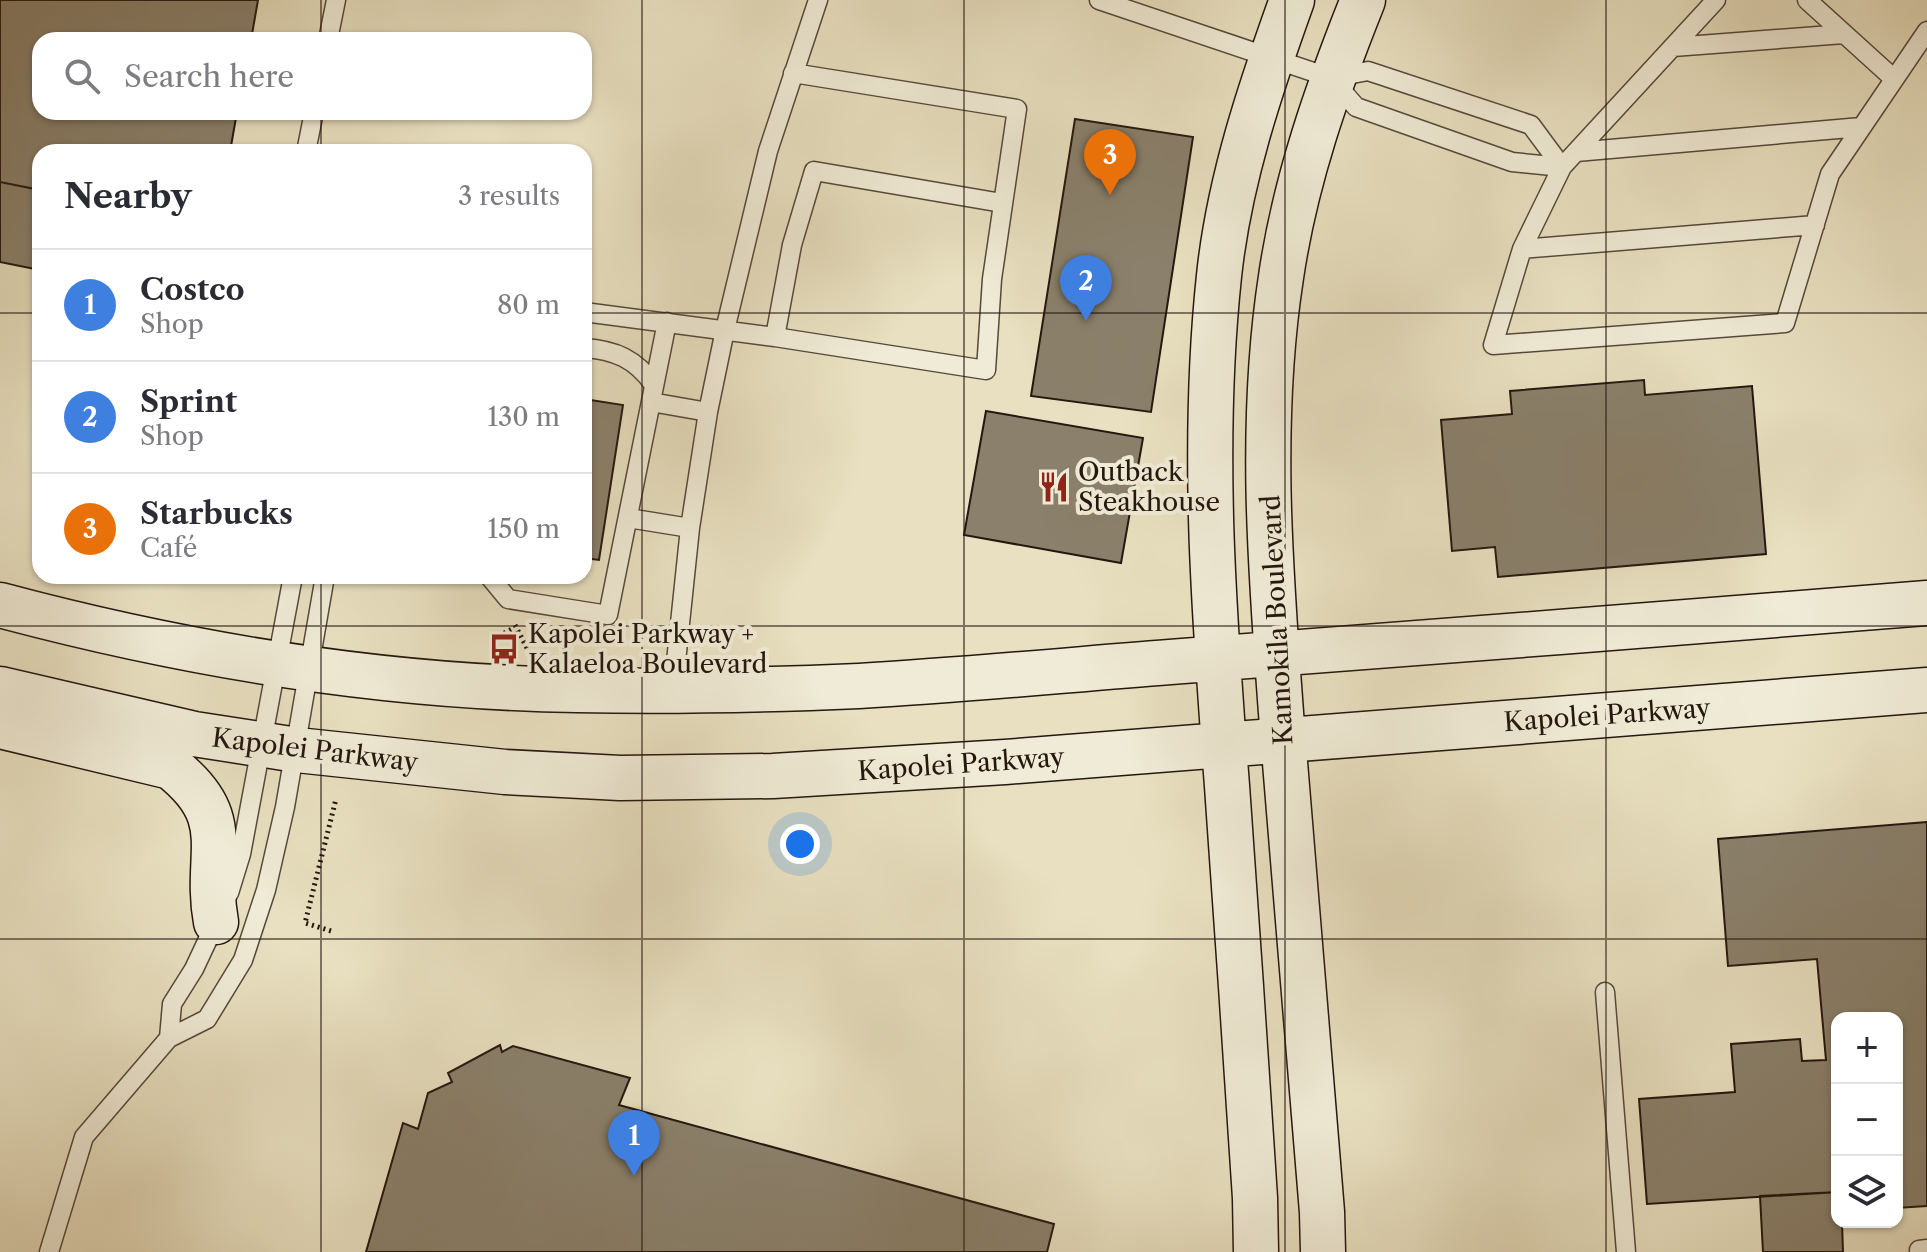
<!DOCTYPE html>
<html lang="en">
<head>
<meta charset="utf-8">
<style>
  :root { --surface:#fff; --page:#f7f7f7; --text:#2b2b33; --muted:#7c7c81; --line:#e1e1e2; --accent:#8f2418 }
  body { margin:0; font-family:"Libre Caslon Text",serif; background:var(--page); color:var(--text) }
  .controls { position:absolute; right:24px; bottom:24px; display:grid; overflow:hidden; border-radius:16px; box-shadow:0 2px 6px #0004 }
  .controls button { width:72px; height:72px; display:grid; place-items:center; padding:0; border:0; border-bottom:2px solid var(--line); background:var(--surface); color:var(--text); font:40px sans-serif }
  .you { position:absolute; left:800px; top:844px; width:28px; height:28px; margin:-20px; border:6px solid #fff; border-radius:50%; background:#1a73e8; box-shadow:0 0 0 12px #1a73e833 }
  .badge { display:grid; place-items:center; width:52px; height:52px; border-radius:50%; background:var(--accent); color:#fff; font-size:26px; font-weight:700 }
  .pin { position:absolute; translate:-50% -66px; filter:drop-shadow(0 2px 4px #0008) }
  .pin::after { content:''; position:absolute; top:42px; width:28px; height:24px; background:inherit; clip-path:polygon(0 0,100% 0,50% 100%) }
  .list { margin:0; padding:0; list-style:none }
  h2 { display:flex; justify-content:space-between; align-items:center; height:104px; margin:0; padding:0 32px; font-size:34px }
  h2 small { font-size:26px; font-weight:400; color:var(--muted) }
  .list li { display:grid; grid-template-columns:52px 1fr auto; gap:24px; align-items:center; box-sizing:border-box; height:112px; padding:0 32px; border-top:2px solid var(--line) }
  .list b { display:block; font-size:30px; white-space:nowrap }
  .list p { margin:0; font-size:26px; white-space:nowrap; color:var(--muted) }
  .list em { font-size:26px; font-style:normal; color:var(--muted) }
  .icon { flex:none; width:44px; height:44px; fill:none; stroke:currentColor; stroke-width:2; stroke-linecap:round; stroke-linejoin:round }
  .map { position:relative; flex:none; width:1927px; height:1252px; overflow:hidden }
  .search { position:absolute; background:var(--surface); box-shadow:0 2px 6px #0004; left:32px; top:32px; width:560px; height:88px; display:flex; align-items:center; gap:20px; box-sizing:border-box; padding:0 28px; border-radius:24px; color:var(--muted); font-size:30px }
  .panel { position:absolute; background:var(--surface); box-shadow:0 2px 6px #0004; left:32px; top:144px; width:560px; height:440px; border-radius:24px }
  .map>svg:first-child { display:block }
  .building { fill:#8a806b; stroke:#25170f; stroke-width:2 }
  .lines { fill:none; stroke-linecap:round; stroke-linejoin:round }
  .lane-casing { stroke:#56493b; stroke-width:21 }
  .secondary-casing { stroke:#25170f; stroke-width:47 }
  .path { stroke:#25170f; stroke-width:5; stroke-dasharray:2 4; stroke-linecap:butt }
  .lane { stroke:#f0ebd6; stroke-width:18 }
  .secondary { stroke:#f0ebd6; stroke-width:44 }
  .grid { fill:none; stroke:#25170f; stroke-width:2; stroke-opacity:0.55 }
  .labels { text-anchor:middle; stroke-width:8; stroke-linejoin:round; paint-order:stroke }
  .poi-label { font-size:26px; fill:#25170f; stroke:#f0ebd6; text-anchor:start }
  .street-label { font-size:26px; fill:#25170f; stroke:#f0ebd6 }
</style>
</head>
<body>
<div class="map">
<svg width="1927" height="1252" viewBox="0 0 1927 1252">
  <rect width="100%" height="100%" fill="#e8e0c0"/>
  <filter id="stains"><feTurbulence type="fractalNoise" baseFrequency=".0025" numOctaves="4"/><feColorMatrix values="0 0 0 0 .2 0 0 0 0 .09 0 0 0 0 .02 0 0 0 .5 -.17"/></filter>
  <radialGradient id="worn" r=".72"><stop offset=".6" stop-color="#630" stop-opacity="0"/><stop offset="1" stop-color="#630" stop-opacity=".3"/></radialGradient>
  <path class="building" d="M0 0H258L251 40H40V112H237L230 152H40V190L0 182Z
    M1075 119 1193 137 1151 412 1031 396Z
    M0 182 40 190V270L0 262Z
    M1644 380 1645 395 1752 386 1766 554 1498 577 1495 547 1452 551 1441 420 1512 414 1510 391Z
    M584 399 623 405 599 560 584 558Z
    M986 411 1143 438 1121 563 964 535Z
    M1927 822V1206L1897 1208V1018H1837V1192L1647 1204 1639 1099 1735 1092 1731 1044 1800 1039 1802 1061 1826 1060 1817 959 1728 966 1718 839Z
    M500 1045 502 1052 513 1046 630 1078 619 1105 1054 1224 1047 1252H366L403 1123 418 1129 428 1093 452 1082 448 1073Z
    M1837 1192V1222H1842L1843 1252H1763L1760 1196Z"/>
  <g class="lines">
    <g class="lane-casing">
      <path id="lane" d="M1099 0 1331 78
        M1716 0 1562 167 1522 249 1493 345 1785 323 1830 174 1927 31
        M1807 0 1893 78
        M328 40 336 0
        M1673 47 1844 34
        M1368 71 1531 125 1562 167 1512 162 1356 107 1331 78Z
        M306 152 314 112
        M1576 152 1861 127
        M1522 249 1815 225
        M584 312 775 337 986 370 992 279 1017 109 793 73
        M775 337 792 245 814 171 1002 203
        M584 348C615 350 636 359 654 385
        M651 402 708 412
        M628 518 690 528
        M489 576 508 599 608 615 667 322
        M673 690 690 528 708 412 725 330 768 151 818 0
        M229 893 241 854 293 576
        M1605 992 1626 1252
        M169 1038 172 1004 194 969 217 920
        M1919 1250 1927 1249
        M49 1252 84 1137 169 1038 207 1019 243 960 266 890 285 807 325 576"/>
    </g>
    <g class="secondary-casing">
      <path id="secondary" d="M0 605C187 655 383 687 577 690 671 692 765 690 859 686 963 680 1066 670 1170 662 1422 643 1675 623 1927 603
        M0 689 194 734 297 750 505 772 620 778 773 776 1005 762 1927 690
        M0 726 171 767C238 820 203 852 216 922
        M1256 1252 1255 1198C1246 1061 1237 923 1227 786 1214 616 1201 445 1219 276 1229 181 1260 89 1292 0
        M1323 1252 1322 1212C1308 1050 1294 888 1282 726 1271 577 1258 426 1281 277 1295 181 1327 90 1363 0"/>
    </g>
    <path class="path" d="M515 625 527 648
      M491 645 497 637 514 628
      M331 931 305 923 336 799"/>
    <use href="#lane" class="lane"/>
    <use href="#secondary" class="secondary"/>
  </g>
  <path class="grid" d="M321 0V40M642 0V1252M964 0V1252M1285 0V1252M1606 0V1252M321 112V152M0 313H40M584 313H1927M321 576V1252M0 626H1927M0 939H1927"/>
  <defs>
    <g id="restaurant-bare" transform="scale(2.4)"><path d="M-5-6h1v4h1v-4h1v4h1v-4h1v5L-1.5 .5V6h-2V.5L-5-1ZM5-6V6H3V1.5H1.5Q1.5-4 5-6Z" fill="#8f2418" stroke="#f0ebd6" stroke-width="2.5" paint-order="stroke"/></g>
    <g id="bus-bare" transform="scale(2.4)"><path d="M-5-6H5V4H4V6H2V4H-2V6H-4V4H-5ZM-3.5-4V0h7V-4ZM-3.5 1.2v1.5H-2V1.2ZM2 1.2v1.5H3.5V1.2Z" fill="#8f2418" stroke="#f0ebd6" stroke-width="2.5" paint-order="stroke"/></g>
  </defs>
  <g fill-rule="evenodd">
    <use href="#restaurant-bare" x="1054" y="487"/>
    <use href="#bus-bare" x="504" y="649"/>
  </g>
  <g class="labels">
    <g class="poi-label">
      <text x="1078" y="481">Outback<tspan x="1078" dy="30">Steakhouse</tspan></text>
      <text x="528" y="643">Kapolei Parkway +<tspan x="528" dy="30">Kalaeloa Boulevard</tspan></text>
    </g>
    <g class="street-label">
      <text transform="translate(1277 620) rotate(-93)" y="9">Kamokila Boulevard</text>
      <text transform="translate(1607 715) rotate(-4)" y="9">Kapolei Parkway</text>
      <text transform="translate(315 750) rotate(7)" y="9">Kapolei Parkway</text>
      <text transform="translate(961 764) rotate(-4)" y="9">Kapolei Parkway</text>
    </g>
  </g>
  <rect width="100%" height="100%" filter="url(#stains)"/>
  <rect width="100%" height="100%" fill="url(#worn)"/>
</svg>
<div class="controls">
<button>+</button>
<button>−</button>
<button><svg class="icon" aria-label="layers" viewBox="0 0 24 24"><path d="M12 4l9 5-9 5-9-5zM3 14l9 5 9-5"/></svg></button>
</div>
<div class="you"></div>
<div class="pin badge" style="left:634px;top:1176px;background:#3f7fe0">1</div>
<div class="pin badge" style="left:1086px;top:321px;background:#3f7fe0">2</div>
<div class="pin badge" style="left:1110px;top:195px;background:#e8710a">3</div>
<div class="search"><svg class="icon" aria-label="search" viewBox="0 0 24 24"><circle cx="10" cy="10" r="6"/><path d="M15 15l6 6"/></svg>Search here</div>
<section class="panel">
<h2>Nearby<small>3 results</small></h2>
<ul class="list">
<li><span class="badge" style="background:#3f7fe0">1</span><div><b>Costco</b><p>Shop</p></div><em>80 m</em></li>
<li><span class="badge" style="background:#3f7fe0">2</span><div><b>Sprint</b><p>Shop</p></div><em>130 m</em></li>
<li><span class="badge" style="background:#e8710a">3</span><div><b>Starbucks</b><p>Café</p></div><em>150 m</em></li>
</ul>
</section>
</div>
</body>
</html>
